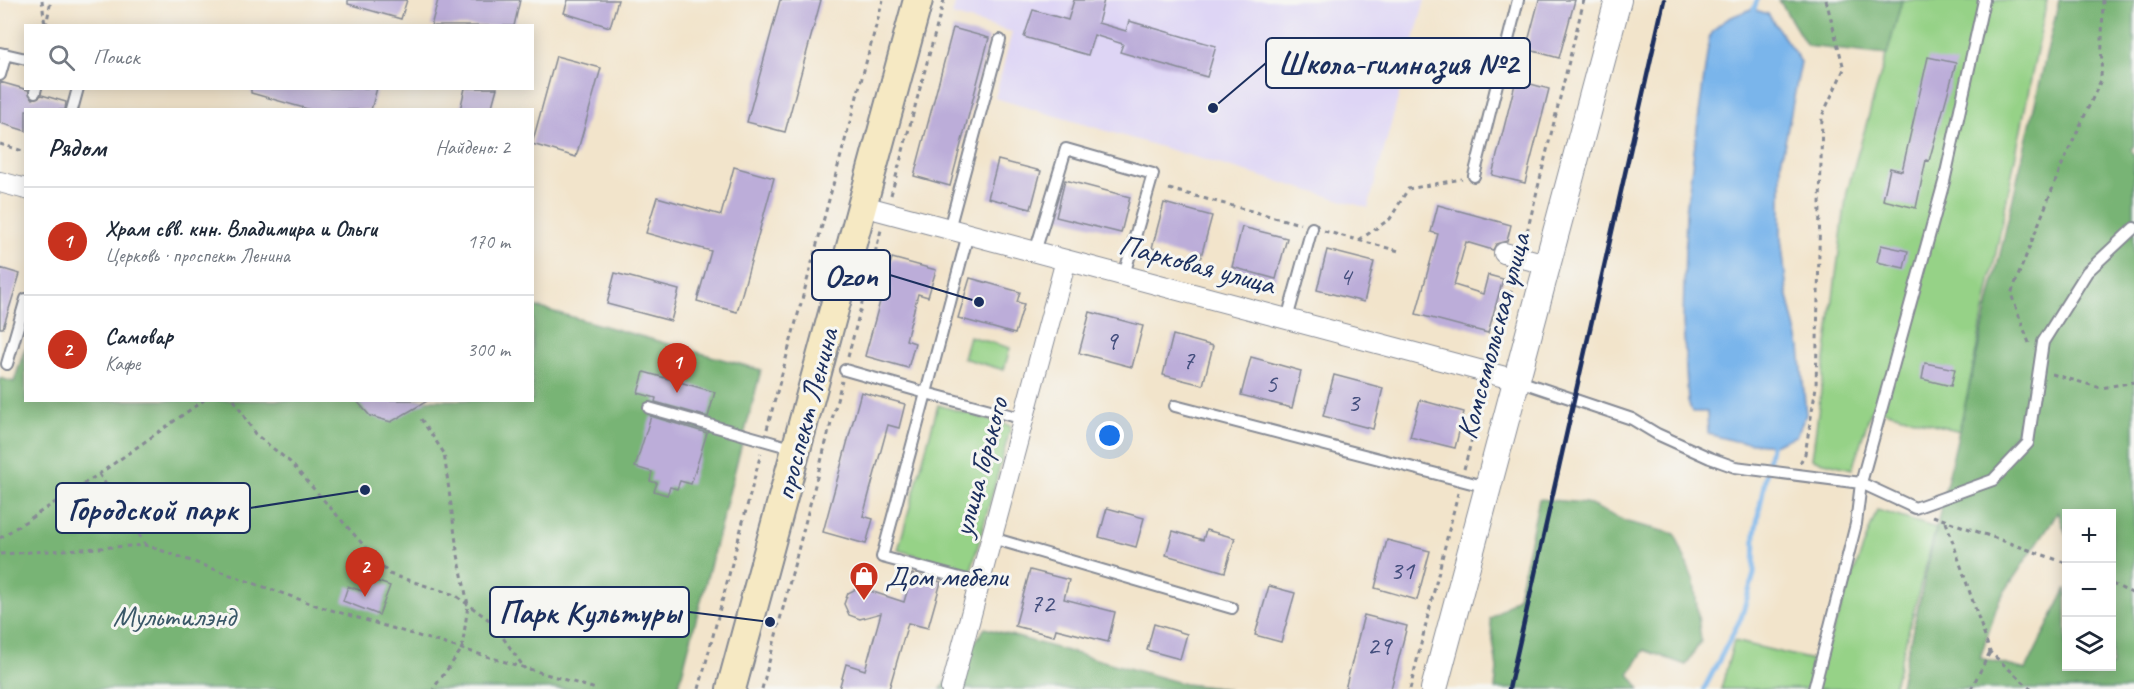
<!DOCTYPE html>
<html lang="ru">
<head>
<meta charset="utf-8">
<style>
  :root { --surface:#fff; --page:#f6f6f7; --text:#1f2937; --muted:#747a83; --line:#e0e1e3; --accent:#c8321e }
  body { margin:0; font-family:Caveat,sans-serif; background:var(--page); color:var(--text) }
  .controls { position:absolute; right:18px; bottom:18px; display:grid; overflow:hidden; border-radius:0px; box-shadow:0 3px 15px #0003 }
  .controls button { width:54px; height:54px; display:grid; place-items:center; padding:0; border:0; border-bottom:2px solid var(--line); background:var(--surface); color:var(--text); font:30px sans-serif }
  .you { position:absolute; left:1110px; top:436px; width:21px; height:21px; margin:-15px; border:4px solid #fff; border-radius:50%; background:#1a73e8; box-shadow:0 0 0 9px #1a73e833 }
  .badge { display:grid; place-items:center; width:39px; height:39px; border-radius:50%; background:var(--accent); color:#fff; font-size:20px; font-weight:700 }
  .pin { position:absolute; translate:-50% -50px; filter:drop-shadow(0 2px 3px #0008) }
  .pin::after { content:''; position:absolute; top:32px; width:21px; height:18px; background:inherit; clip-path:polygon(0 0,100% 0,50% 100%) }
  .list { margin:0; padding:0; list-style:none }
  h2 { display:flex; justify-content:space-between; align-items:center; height:78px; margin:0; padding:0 24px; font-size:26px }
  h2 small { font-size:20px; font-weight:400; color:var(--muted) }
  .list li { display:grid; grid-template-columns:39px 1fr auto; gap:18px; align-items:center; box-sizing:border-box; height:108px; padding:0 24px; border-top:2px solid var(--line) }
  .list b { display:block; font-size:22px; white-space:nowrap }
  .list p { margin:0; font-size:20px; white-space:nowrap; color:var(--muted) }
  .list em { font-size:20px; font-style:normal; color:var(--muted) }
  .icon { flex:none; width:33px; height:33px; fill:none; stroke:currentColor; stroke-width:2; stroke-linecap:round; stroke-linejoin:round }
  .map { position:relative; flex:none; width:2134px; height:689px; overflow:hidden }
  .search { position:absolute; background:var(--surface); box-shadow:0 3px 15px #0003; left:24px; top:24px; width:510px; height:66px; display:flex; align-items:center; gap:15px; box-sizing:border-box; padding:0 21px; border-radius:0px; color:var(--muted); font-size:22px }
  .panel { position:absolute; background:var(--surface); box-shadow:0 3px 15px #0003; left:24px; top:108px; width:510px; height:294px; border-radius:0px }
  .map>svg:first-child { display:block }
  .built { fill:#ded5f5 }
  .green { fill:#96d287; stroke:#588072; stroke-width:1.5 }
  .forest { fill:#78b474; stroke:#4a7269; stroke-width:1.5; fill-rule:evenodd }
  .water { fill:#7ab5eb; stroke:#4a72a4; stroke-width:1.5 }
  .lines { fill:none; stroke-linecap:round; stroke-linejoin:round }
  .stream { stroke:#7ab5eb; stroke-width:5 }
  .building { fill:#bcadd9 }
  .service-casing { stroke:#868a94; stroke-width:14 }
  .minor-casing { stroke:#868a94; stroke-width:22 }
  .tertiary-casing { stroke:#868a94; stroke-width:28 }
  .secondary-casing { stroke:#868a94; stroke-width:32 }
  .path { stroke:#868a94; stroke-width:3; stroke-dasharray:4.5 4.5; stroke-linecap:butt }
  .service { stroke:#fff; stroke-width:10 }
  .minor { stroke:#fff; stroke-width:20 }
  .tertiary { stroke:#fff; stroke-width:26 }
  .secondary { stroke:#f6e9c3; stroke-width:28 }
  .rail { stroke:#1b2f5e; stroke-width:4.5 }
  .labels { text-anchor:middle; stroke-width:6; stroke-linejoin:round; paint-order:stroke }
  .number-label { font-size:27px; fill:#434e7d }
  .street-label { font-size:30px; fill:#1b2f5e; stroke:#f6f6f2 }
  .poi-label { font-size:30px; fill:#1b2f5e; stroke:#f6f6f2; text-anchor:start }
  .park-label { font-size:30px; fill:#3a5868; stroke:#f6f6f2 }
  .leader { fill:none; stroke:#1b2f5e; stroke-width:2 }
  .callout-dot { fill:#1b2f5e; stroke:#f6f6f2; stroke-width:2 }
  .callout { fill:#f6f6f2; stroke:#1b2f5e; stroke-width:2 }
  .callout-label { font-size:32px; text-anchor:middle; font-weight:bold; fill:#1b2f5e }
</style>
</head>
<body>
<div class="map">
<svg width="2134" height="689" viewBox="0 0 2134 689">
  <rect width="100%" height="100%" fill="#f6f6f2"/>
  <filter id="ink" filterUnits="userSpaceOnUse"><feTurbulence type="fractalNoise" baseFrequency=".0167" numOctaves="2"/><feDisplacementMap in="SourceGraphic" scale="12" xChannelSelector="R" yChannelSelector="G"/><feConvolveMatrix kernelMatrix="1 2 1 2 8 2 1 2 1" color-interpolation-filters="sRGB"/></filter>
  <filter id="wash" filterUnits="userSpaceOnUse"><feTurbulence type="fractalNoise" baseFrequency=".008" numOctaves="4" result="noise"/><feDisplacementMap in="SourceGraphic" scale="24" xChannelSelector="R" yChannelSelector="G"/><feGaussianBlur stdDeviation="1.35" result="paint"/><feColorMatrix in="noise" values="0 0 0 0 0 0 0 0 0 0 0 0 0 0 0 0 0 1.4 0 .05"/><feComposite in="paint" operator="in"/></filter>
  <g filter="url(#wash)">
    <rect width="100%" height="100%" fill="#f2e4cb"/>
    <path class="built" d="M956 0H1425L1368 208 995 98 1012 32 952 15Z"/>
    <path class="green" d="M1902 0H2047L1960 431 1872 408 1852 469 1812 459 1847 191Z
      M969 336 1010 348 1004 370 963 358Z
      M938 405 1011 426 971 571 898 550Z
      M1877 510 1936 528 1893 689H1721L1734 641 1821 662Z"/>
    <path class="forest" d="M1779 0H1902L1887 55 1807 46Z
      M2059 0H2134V145L2131 150 2134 156V689H1899ZM2058 512 2066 534V514H2112V666H2066V588L2026 670 1980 658 1999 600Z
      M533 306 761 370 678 689H0V378L14 382 25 348 26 400H532Z
      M1539 499 1586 503 1627 522 1675 534 1694 582 1701 641 1686 665 1644 650 1629 674 1640 689H1495L1497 669 1490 619 1518 597Z
      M985 628 1185 684 1229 689H941Z"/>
    <path class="water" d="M1752 9 1768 14 1801 62 1781 162V237L1787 292 1800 347 1806 415 1796 436 1773 445 1734 441 1708 434 1707 412H1692L1688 402 1683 322 1686 211 1709 39C1716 21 1735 15 1752 9Z"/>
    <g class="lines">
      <path class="stream" d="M1752 15 1757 0
        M1704 689 1741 618 1754 574 1755 533 1772 441"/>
    </g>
    <g id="blocks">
      <path class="building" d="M348 0H407L401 19 348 4Z
        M438 0H520L514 26H431Z
        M568 0H618L610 27 564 13Z
        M780 0H821L785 132 747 122Z
        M1074 0H1104L1098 23 1126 31 1129 21 1216 46 1207 77 1120 52 1123 44 1094 35 1088 55 1024 37 1033 10 1068 20Z
        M1539 0H1575L1559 58 1526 49Z
        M953 28 989 38 950 186 914 176Z
        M556 56 601 68 576 157 532 144Z
        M1928 57 1956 63 1929 161 1926 160 1916 208 1883 200 1890 168 1902 171Z
        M1516 80 1549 89 1525 183 1492 175Z
        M0 82 28 90 33 99 42 95 66 102 65 110H26V131L0 123Z
        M251 88H377L371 110H311L251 93Z
        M465 88H497L491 110H460Z
        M998 160 1041 171 1031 209 988 198Z
        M734 167 774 178 737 312 697 301 711 251 646 233 657 197 721 215Z
        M1065 180 1130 197 1121 233 1056 217Z
        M1164 203 1212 216 1200 260 1152 248Z
        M1438 205 1511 225 1507 241 1496 244 1493 250 1466 242 1454 285 1483 294 1488 275 1503 279 1488 333 1416 314 1438 234 1431 232Z
        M1242 227 1287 238 1276 279 1232 267Z
        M1881 245 1908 251 1904 268 1877 262Z
        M1327 250 1374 262 1364 302 1317 290Z
        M892 258 936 270 928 297 918 294 906 340 915 343 908 368 865 356Z
        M0 268 20 274 3 328H0Z
        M615 273 679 290 671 321 607 304Z
        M970 278 1020 292 1017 302 1024 304 1015 334 958 318Z
        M1090 312 1143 326 1132 367 1079 353Z
        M1173 335 1213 346 1203 385 1163 375Z
        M1251 357 1301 371 1292 408 1241 395Z
        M1925 363 1955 369 1951 386 1922 379Z
        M644 372 715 392 708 417 655 402 656 398 638 393Z
        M1334 375 1383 388 1373 429 1323 416Z
        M861 392 905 404 899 428 888 425 863 516 873 519 866 544 823 532Z
        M356 400H429L391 422 370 416Z
        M1420 400 1464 412 1455 448 1410 437Z
        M651 416 707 433 691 484 680 481 677 489 670 487 667 495 654 491 657 483 650 481 652 472 635 467Z
        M1107 508 1144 518 1136 547 1099 537Z
        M1206 530 1235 538 1225 572 1166 555 1173 531 1203 540Z
        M1387 540 1430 551 1417 600 1375 588Z
        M1030 570 1069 580 1064 599 1115 612 1108 642 1056 629 1054 636 1015 626Z
        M912 574 941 582 928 628 908 623 889 689H839L846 664 865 670 881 613 860 619 849 615 844 604 848 593 858 588 864 589 904 602Z
        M370 579 390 586 379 615 343 601 348 586 365 592Z
        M1269 586 1295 593 1281 642 1255 635Z
        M1364 615 1407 626 1391 689H1345Z
        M1154 624 1187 634 1180 659 1147 650Z"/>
    </g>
  </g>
  <g filter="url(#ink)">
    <use href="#blocks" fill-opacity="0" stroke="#868a94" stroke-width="1.5"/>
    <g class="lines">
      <g class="service-casing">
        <path id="service" d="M1984 0 1944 182 1861 483 1915 508 1993 480 2028 443 2043 342 2087 272 2134 228
          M0 53 26 59
          M0 75 6 54
          M35 92 36 88
          M72 110 78 88
          M1474 176 1518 0
          M949 229 1000 40
          M968 234 926 393 1024 419
          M1035 252 1066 149 1153 174 1124 275
          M1287 319 1312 228
          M7 364 26 299
          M845 370 926 393 882 557 979 583
          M1516 380 1632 419 1657 434 1710 458 1735 467 1861 483 1856 524 1814 689
          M1175 406 1487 487
          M649 408 795 449
          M992 538 1232 608"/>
      </g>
      <g class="minor-casing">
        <path id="minor" d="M0 182 26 189
          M863 206 1516 380
          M1504 253 1546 264
          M951 689 1066 260"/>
      </g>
      <g class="tertiary-casing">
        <path id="tertiary" d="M1434 689 1618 0"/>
      </g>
      <g class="secondary-casing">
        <path id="secondary" d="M731 689 918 0"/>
      </g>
      <path class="path" d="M42 0 45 26
        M46 26 51 0
        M0 144 26 152
        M1169 189 1300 224
        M891 195 944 0
        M1324 231 1399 251
        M1359 240 1390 219 1408 189 1462 179
        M1525 240 1584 0
        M2029 343 2011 294 2061 167 2101 80 2103 0
        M1494 356 1516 273
        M848 357 881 230
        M2052 374 2101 388 2134 382
        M234 400 255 434 290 462 389 574 455 595 492 622 525 669
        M421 419 444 453 457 550 468 605 462 649 433 689
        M767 429 883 0
        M1800 463 1805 454 1816 387 1822 116 1844 69 1826 0
        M1464 469 1485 389
        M99 474 146 545
        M1933 516 2066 563
        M1946 522 1990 652 2031 689
        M0 538 99 474 204 400
        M0 554 146 545 318 606 596 689
        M2112 584 2134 594
        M699 689 761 453
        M762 689 842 381
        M1410 689 1458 493
        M1971 689 1990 652"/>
      <use href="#service" class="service"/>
      <use href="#minor" class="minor"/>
      <use href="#tertiary" class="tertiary"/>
      <use href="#secondary" class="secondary"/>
      <path class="rail" d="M1509 689 1664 0"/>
    </g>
  </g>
  <defs>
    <g id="shop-pin" transform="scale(1.5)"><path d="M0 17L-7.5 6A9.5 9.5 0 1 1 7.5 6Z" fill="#c8321e" stroke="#f6f6f2"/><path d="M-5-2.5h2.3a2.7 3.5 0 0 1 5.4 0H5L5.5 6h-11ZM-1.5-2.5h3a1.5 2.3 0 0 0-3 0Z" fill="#fff"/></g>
  </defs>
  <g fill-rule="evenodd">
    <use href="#shop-pin" x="864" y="576"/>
  </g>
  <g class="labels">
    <g class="number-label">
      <text x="1345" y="285">4</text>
      <text x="1111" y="349">9</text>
      <text x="1188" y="369">7</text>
      <text x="1271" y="392">5</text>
      <text x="1353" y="411">3</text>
      <text x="1402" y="579">31</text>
      <text x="1042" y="612">72</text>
      <text x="1379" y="654">29</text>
    </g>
    <g class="street-label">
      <text transform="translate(1197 264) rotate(15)" y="10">Парковая улица</text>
      <text transform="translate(1493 336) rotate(-75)" y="10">Комсомольская улица</text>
      <text transform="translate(806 414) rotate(-75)" y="10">проспект Ленина</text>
      <text transform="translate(980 467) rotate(-75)" y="10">улица Горького</text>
    </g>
    <g class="poi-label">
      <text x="885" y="586">Дом мебели</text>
    </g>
    <g class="park-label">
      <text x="174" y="626">Мультилэнд</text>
    </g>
  </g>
  <path class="leader" d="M1213 108L1266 63M979 302L890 275M365 490L250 508M770 622L689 612"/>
  <g class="callout-dot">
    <circle cx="1213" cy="108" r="6"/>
    <circle cx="979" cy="302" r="6"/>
    <circle cx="365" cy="490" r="6"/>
    <circle cx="770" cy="622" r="6"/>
  </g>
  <g class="callout">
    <rect x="1266" y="38" width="264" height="50" rx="6"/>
    <rect x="812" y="250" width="78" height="50" rx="6"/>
    <rect x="56" y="483" width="194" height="50" rx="6"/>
    <rect x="490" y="587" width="199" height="50" rx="6"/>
  </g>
  <g class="callout-label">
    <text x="1398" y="74">Школа-гимназия №2</text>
    <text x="851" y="286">Ozon</text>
    <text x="153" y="520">Городской парк</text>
    <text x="590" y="623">Парк Культуры</text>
  </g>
</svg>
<div class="controls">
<button>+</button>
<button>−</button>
<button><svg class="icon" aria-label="layers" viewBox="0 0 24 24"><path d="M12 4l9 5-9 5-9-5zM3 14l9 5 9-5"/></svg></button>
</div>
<div class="you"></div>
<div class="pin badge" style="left:677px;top:393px">1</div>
<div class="pin badge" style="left:365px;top:597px">2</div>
<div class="search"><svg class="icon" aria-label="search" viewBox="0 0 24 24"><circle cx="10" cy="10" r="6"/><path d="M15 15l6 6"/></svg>Поиск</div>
<section class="panel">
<h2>Рядом<small>Найдено: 2</small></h2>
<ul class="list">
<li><span class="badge">1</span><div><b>Храм свв. кнн. Владимира и Ольги</b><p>Церковь · проспект Ленина</p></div><em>170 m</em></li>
<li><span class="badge">2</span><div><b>Самовар</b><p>Кафе</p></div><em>300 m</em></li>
</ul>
</section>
</div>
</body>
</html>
